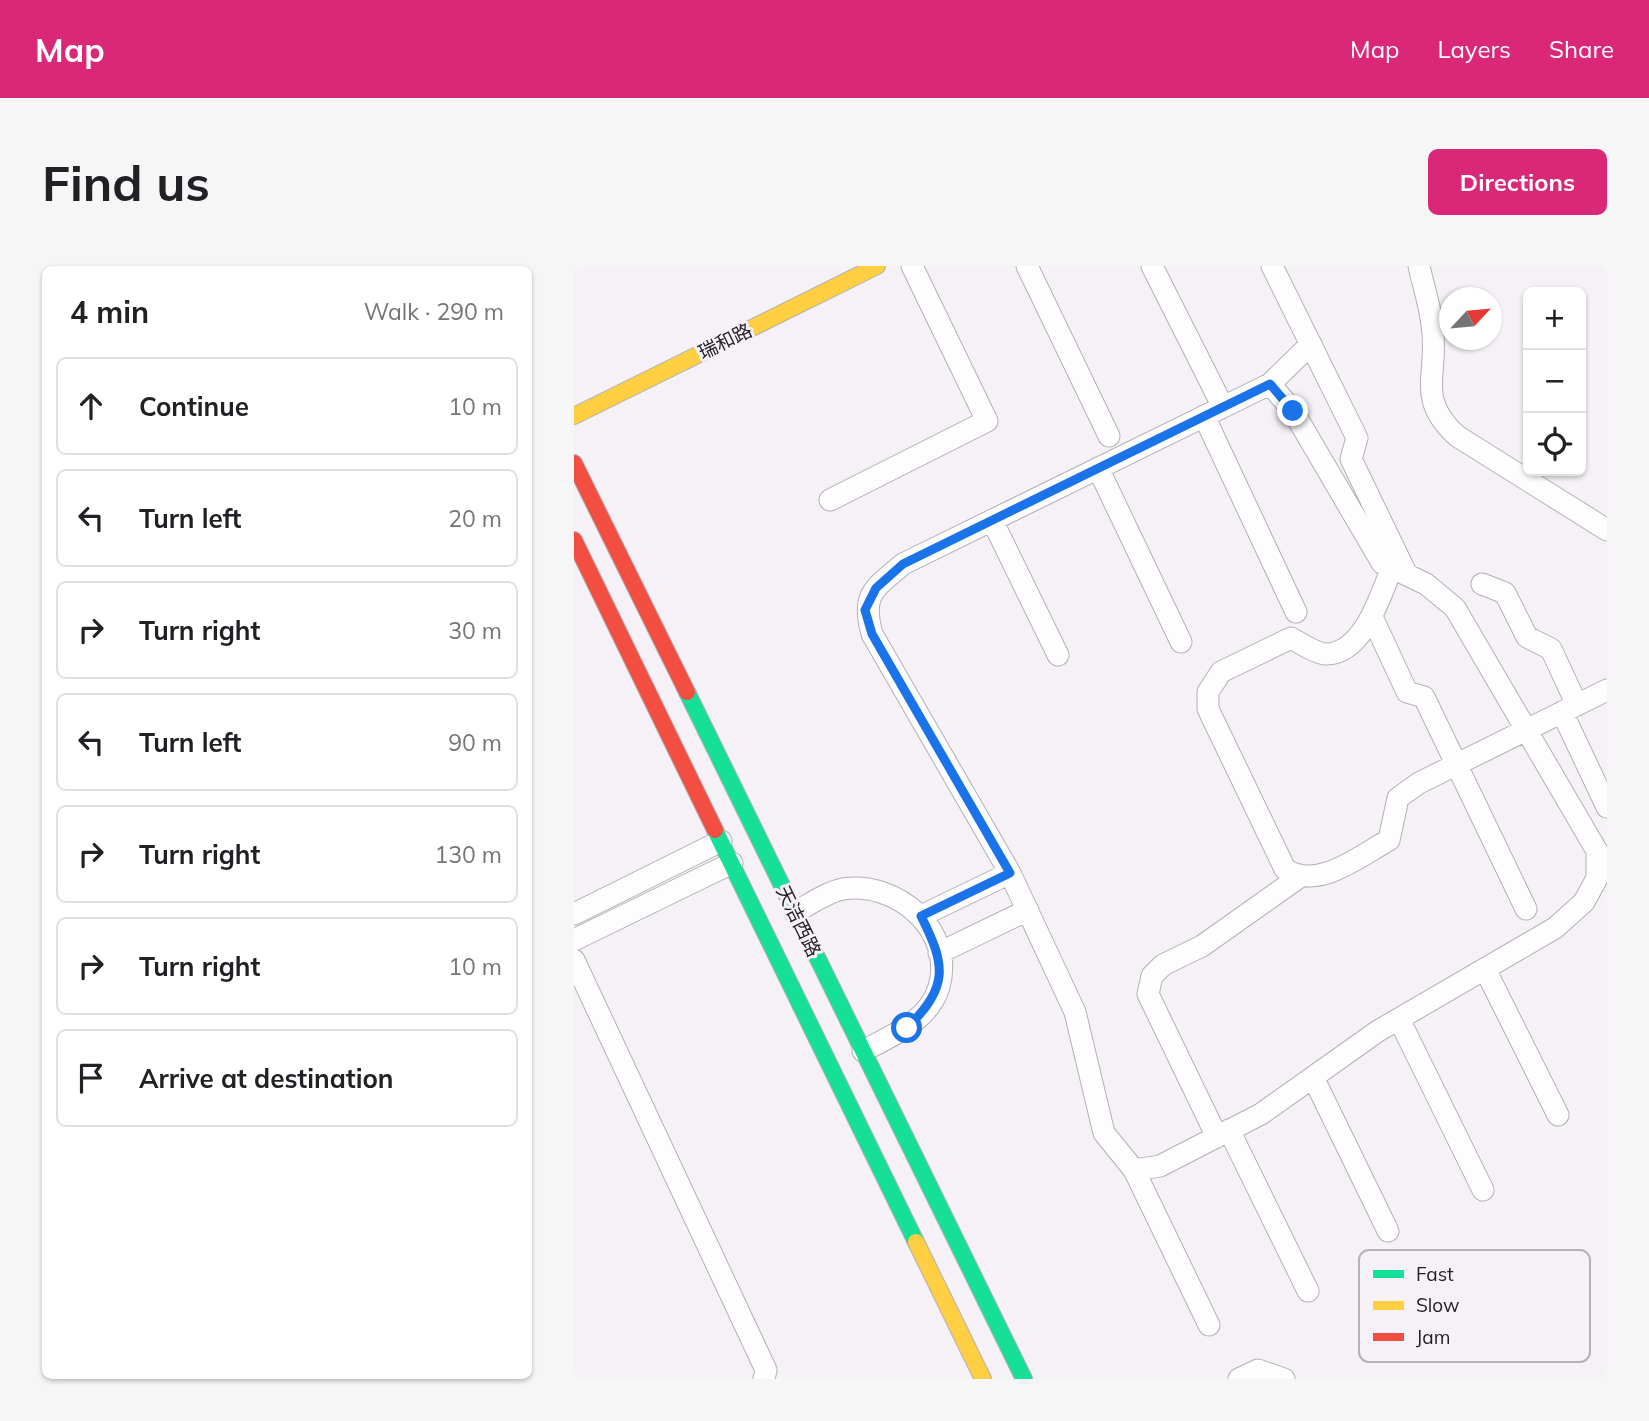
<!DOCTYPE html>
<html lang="en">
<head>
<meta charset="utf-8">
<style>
  :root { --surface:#fff; --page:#f6f6f6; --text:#202124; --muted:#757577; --line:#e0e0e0; --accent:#db2777 }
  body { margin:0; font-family:Mulish,"Noto Sans SC",sans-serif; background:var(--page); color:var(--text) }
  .controls { position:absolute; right:21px; top:21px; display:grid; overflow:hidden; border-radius:10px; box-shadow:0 2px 5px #0004 }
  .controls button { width:63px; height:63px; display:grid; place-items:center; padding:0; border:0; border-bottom:2px solid var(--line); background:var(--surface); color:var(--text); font:35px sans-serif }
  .compass { position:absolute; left:865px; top:21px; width:63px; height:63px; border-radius:50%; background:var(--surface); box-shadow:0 2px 5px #0004; rotate:64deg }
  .stop { position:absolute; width:21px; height:21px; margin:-16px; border:5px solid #1a73e8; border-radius:50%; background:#fff }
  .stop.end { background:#1a73e8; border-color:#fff; box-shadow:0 2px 7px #0008 }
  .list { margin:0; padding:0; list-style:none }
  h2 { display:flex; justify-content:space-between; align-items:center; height:91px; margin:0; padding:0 28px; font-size:30px }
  h2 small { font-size:23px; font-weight:400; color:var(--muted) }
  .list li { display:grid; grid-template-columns:46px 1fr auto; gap:21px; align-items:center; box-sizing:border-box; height:98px; margin:0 14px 14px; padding:0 14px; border:2px solid var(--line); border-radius:10px }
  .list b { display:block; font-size:26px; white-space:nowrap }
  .list em { font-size:23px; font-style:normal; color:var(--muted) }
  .icon { flex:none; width:38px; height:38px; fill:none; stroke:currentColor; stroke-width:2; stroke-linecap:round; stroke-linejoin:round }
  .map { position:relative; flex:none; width:1033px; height:1113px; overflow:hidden; border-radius:10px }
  header { display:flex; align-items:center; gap:42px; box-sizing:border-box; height:98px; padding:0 35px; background:var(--accent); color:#fff }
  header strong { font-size:33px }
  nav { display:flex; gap:38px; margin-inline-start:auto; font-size:24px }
  .intro { display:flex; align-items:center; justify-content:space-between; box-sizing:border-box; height:168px; padding:0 42px }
  h1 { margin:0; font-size:49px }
  .button { padding:18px 32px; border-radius:10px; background:var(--accent); color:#fff; font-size:24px; font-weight:700 }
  main { display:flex; gap:42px; padding:0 42px }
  aside { flex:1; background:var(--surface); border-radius:10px; box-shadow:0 2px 5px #0004 }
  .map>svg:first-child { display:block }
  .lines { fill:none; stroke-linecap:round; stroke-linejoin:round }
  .street-casing { stroke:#b2b0b3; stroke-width:23 }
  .fast-casing { stroke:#b2b0b3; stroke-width:18 }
  .slow-casing { stroke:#b2b0b3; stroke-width:18 }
  .jam-casing { stroke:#b2b0b3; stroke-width:18 }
  .street { stroke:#fefdfe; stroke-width:21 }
  .fast { stroke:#16e098; stroke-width:16 }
  .slow { stroke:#ffcf43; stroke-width:16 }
  .jam { stroke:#f24e42; stroke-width:16 }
  .route { stroke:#1a73e8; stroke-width:9 }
  .labels { text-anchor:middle; stroke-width:6; stroke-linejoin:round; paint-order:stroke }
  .street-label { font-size:19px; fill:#211f21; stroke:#f6f0f7 }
  .key { fill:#f6f0f7; stroke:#b6b1b7; stroke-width:2 }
  .key-label { font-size:19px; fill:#211f21 }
</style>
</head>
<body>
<header>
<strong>Map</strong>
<nav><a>Map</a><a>Layers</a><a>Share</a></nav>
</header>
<div class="intro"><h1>Find us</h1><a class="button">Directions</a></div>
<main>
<aside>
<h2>4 min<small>Walk · 290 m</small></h2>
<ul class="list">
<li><svg class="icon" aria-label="ahead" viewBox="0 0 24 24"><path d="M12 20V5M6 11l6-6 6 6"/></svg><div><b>Continue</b></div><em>10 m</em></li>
<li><svg class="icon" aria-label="left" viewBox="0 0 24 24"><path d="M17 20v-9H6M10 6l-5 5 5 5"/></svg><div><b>Turn left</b></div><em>20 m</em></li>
<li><svg class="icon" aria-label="right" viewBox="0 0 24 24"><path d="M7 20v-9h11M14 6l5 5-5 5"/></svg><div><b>Turn right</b></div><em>30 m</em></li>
<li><svg class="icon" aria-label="left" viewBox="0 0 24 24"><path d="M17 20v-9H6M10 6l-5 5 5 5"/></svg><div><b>Turn left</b></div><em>90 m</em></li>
<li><svg class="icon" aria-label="right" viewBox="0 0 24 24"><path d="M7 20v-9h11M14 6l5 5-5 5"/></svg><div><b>Turn right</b></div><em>130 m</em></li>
<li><svg class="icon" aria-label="right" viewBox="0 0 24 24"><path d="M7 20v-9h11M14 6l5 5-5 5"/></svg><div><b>Turn right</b></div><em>10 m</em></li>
<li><svg class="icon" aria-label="arrive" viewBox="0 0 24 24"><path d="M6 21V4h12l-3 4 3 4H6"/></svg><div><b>Arrive at destination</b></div></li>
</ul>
</aside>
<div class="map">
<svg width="1033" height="1113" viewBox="0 0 1033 1113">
  <rect width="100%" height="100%" fill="#f5f1f6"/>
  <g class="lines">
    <g class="street-casing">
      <path id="street" d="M453 0 535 170
        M578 0 649 141
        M698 0 783 172 777 193 833 309
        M845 0C849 19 856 39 858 59 866 107 840 131 883 170L1033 264
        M696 118 719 145 808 297 852 318 881 342 1023 585V612L1010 636 981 662 804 765 687 848 586 900 560 904 530 867 501 746 436 607 298 368C287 328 300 323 329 298Z
        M696 118 737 78
        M630 150 722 346
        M524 202 607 376
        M256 234 413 155 338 0
        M418 254 484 389
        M818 301C807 329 789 389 751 388 741 387 726 377 717 372L647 406 634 426V443L711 603C744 625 785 590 815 574L824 532 845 517 1033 424
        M908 318 931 327 953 371 977 383 1003 439
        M799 353 833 426 850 431 952 643
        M988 446 1033 541
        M221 646C235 639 253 626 269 623 323 615 381 664 365 721 355 755 317 770 289 785
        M0 648 147 575
        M347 650 436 607
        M0 674 158 597
        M365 687 454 644
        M0 694 192 1104 190 1113
        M911 703 984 849
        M825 753 909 924
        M739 811 814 965
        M655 864 734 1025
        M643 871 574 728 578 710 589 699 628 680 724 612
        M560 904 635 1059
        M665 1113 684 1104 710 1113"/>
    </g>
    <g class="fast-casing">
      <path id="fast" d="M113 426 450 1113
        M141 564 342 976"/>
    </g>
    <g class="slow-casing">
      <path id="slow" d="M0 150 303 0
        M342 976 409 1113"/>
    </g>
    <g class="jam-casing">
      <path id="jam" d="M0 197 113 426
        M0 274 141 564"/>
    </g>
    <use href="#street" class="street"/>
    <use href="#fast" class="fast"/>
    <use href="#slow" class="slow"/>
    <use href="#jam" class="jam"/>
  </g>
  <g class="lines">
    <path class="route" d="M333 762C375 720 372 700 347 650L436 607 298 368 291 344 302 322 329 298 696 118 719 145"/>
  </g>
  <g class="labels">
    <g class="street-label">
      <text transform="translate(151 75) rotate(-26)" y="7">瑞和路</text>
      <text transform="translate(225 655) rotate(64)" y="7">天洁西路</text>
    </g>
  </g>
  <rect x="785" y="984" width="231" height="112" rx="10" class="key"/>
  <rect x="799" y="1004" width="31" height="8" fill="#16e098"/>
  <rect x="799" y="1035" width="31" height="9" fill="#ffcf43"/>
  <rect x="799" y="1067" width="31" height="8" fill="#f24e42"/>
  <g class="key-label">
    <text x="842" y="1015">Fast</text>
    <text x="842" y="1046">Slow</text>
    <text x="842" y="1078">Jam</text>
  </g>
</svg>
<div class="controls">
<button>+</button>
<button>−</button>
<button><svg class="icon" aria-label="locate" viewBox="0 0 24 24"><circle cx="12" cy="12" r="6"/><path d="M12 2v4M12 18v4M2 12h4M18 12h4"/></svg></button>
</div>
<svg class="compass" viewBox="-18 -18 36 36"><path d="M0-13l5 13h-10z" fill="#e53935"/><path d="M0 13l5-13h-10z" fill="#757577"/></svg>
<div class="stop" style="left:333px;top:762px"></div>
<div class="stop end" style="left:719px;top:145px"></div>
</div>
</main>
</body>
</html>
